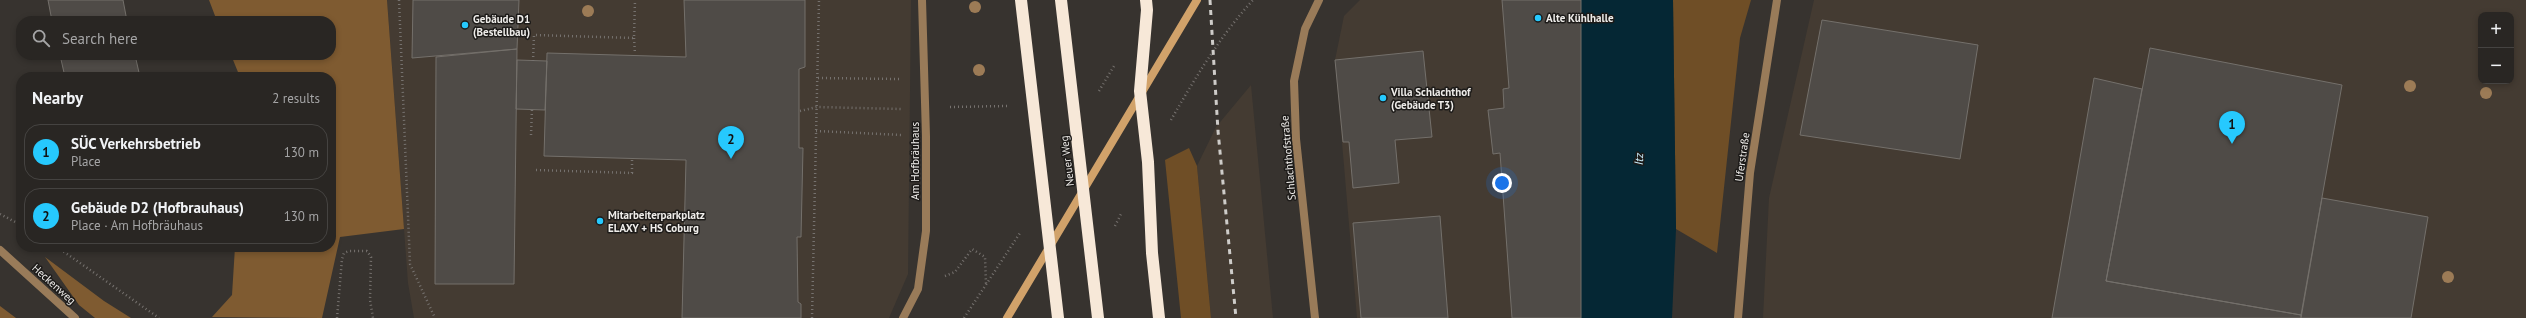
<!DOCTYPE html>
<html lang="en">
<head>
<meta charset="utf-8">
<style>
  :root { --surface:#292623; --page:#312e2b; --text:#f1f3f6; --muted:#a5a5a6; --line:#454341; --accent:#26c9fe }
  body { margin:0; font-family:"PT Sans",sans-serif; background:var(--page); color:var(--text) }
  .controls { position:absolute; right:12px; top:12px; display:grid; overflow:hidden; border-radius:8px; box-shadow:0 2px 6px #0003 }
  .controls button { width:36px; height:36px; display:grid; place-items:center; padding:0; border:0; border-bottom:1px solid var(--line); background:var(--surface); color:var(--text); font:20px sans-serif }
  .you { position:absolute; left:1502px; top:183px; width:14px; height:14px; margin:-10px; border:3px solid #fff; border-radius:50%; background:#1a73e8; box-shadow:0 0 0 6px #1a73e833 }
  .badge { display:grid; place-items:center; width:26px; height:26px; border-radius:50%; background:var(--accent); color:#111; font-size:13px; font-weight:700 }
  .pin { position:absolute; translate:-50% -33px; filter:drop-shadow(0 1px 2px #0008) }
  .pin::after { content:''; position:absolute; top:21px; width:14px; height:12px; background:inherit; clip-path:polygon(0 0,100% 0,50% 100%) }
  .list { margin:0; padding:0; list-style:none }
  h2 { display:flex; justify-content:space-between; align-items:center; height:52px; margin:0; padding:0 16px; font-size:17px }
  h2 small { font-size:13px; font-weight:400; color:var(--muted) }
  .list li { display:grid; grid-template-columns:26px 1fr auto; gap:12px; align-items:center; box-sizing:border-box; height:56px; margin:0 8px 8px; padding:0 8px; border:1px solid var(--line); border-radius:16px }
  .list b { display:block; font-size:15px; white-space:nowrap }
  .list p { margin:0; font-size:13px; white-space:nowrap; color:var(--muted) }
  .list em { font-size:13px; font-style:normal; color:var(--muted) }
  .icon { flex:none; width:22px; height:22px; fill:none; stroke:currentColor; stroke-width:2; stroke-linecap:round; stroke-linejoin:round }
  .map { position:relative; flex:none; width:2526px; height:318px; overflow:hidden }
  .search { position:absolute; background:var(--surface); box-shadow:0 2px 6px #0003; left:16px; top:16px; width:320px; height:44px; display:flex; align-items:center; gap:10px; box-sizing:border-box; padding:0 14px; border-radius:16px; color:var(--muted); font-size:15px }
  .panel { position:absolute; background:var(--surface); box-shadow:0 2px 6px #0003; left:16px; top:72px; width:320px; height:180px; border-radius:16px }
  .map>svg:first-child { display:block }
  .built { fill:#443b32; fill-rule:evenodd }
  .green { fill:#6f4e26 }
  .forest { fill:#7f5b31 }
  .water { fill:#052734 }
  .building { fill:#4f4b47; stroke:#74706b }
  .lines { fill:none; stroke-linecap:round; stroke-linejoin:round }
  .path { stroke:#76726f; stroke-width:2.5; stroke-dasharray:1 3; stroke-linecap:butt }
  .street { stroke:#997b59; stroke-width:8 }
  .secondary { stroke:#d1a26a; stroke-width:8 }
  .highway { stroke:#f7e8d8; stroke-width:12 }
  .rail { stroke:#ceccc9; stroke-width:3; stroke-dasharray:5 5; stroke-linecap:butt }
  .tree { fill:#9c7b56 }
  .poi-dot { fill:#26c9fe; stroke:#1d1b19; stroke-width:1.5 }
  .labels { text-anchor:middle; stroke-width:3; stroke-linejoin:round; paint-order:stroke }
  .poi-label { font-size:11px; font-weight:bold; fill:#efedea; stroke:#1d1b19; text-anchor:start }
  .street-label { font-size:11px; fill:#efedea; stroke:#1d1b19 }
  .water-label { font-size:12px; font-style:italic; fill:#c7eaf9; stroke:#1d1b19 }
</style>
</head>
<body>
<div class="map">
<svg width="2526" height="318" viewBox="0 0 2526 318">
  <rect width="100%" height="100%" fill="#37332f"/>
  <path class="built" d="M387 0H911L908 274 889 318H414L408 283Z
    M1360 0H1581V318H1357L1335 60 1344 16Z
    M1814 0H2526V318H1763L1769 198ZM2481 15H2511V81H2481Z
    M1251 85 1273 318H1211L1197 166 1216 127Z"/>
  <path class="green" d="M1673 0H1751L1740 38 1717 253 1676 229Z
    M1189 148 1197 166 1211 318H1181L1165 160Z"/>
  <path class="forest" d="M209 0H387L404 229 340 237 322 318 212 317 232 295 235 247H331V77H240L231 55H331V21H217Z
    M45 257 104 301 131 318H95L79 305Z
    M0 306 16 318H0Z"/>
  <path class="water" d="M1581 0H1673L1676 229 1672 318H1581Z"/>
  <path class="building" d="M48 0H123L127 21H52Z
    M413 0H519L517 49 412 58Z
    M684 0H805V67L799 69V148H803L801 237H797L798 302 801 304V318H682L686 160 544 156 547 53 686 57Z
    M1502 0H1581V318H1512L1500 153 1493 154 1488 110 1504 108 1503 89 1509 88Z
    M1822 20 1978 45 1960 159 1800 135Z
    M2150 48 2342 85 2301 315 2106 281Z
    M517 49 514 284H435L436 57Z
    M1423 51 1432 137 1395 140 1399 183 1353 188 1349 142H1343L1335 60Z
    M60 55H135L140 77H65Z
    M517 60 547 61 545 110 516 109Z
    M2094 78 2142 89 2106 281 2301 315V318H2052Z
    M2322 198 2428 217 2411 318H2301Z
    M1440 216 1448 318H1361L1353 223Z"/>
  <g class="lines">
    <path class="path" d="M399 0 410 264 435 318
      M634 38 635 54
      M533 61 534 35 634 38 635 0
      M818 78 899 79
      M1099 91 1114 66
      M950 107 1007 106
      M800 111 817 107 901 109
      M1171 120C1195 78 1221 35 1253 0
      M816 131 902 135
      M531 135 532 109
      M536 170 632 173V158
      M0 214 21 225
      M1115 226 1122 212
      M57 247 159 318
      M945 276 955 272 972 249 985 257 986 284
      M337 318 342 259 344 253 349 251H367L371 257 370 300 373 318
      M812 318 819 0
      M964 318 1020 233"/>
    <path class="street" d="M0 250 75 318
      M903 318 918 289 926 231V136L922 0
      M1315 318 1296 139 1294 81 1305 29 1319 0
      M1738 318 1750 173 1777 0"/>
    <path class="secondary" d="M1007 318 1197 0"/>
    <path class="highway" d="M1021 0 1058 318
      M1061 0 1098 318
      M1146 0 1147 10 1140 91 1148 162 1152 253 1159 318"/>
    <path class="rail" d="M1210 0 1218 131 1236 318"/>
  </g>
  <g class="tree">
    <circle cx="975" cy="7" r="6"/>
    <circle cx="588" cy="11" r="6"/>
    <circle cx="979" cy="70" r="6"/>
    <circle cx="2410" cy="86" r="6"/>
    <circle cx="2486" cy="93" r="6"/>
    <circle cx="2448" cy="277" r="6"/>
  </g>
  <g class="poi-dot">
    <circle cx="1538" cy="18" r="4"/>
    <circle cx="465" cy="25" r="4"/>
    <circle cx="1383" cy="98" r="4"/>
    <circle cx="600" cy="221" r="4"/>
  </g>
  <g class="labels">
    <g class="poi-label">
      <text x="1546" y="22">Alte Kühlhalle</text>
      <text x="473" y="23">Gebäude D1<tspan x="473" dy="13">(Bestellbau)</tspan></text>
      <text x="1391" y="96">Villa Schlachthof<tspan x="1391" dy="13">(Gebäude T3)</tspan></text>
      <text x="608" y="219">Mitarbeiterparkplatz<tspan x="608" dy="13">ELAXY + HS Coburg</tspan></text>
    </g>
    <g class="street-label">
      <text transform="translate(1742 157) rotate(-82)" y="4">Uferstraße</text>
      <text transform="translate(1288 158) rotate(-95)" y="4">Schlachthofstraße</text>
      <text transform="translate(915 161) rotate(-90)" y="4">Am Hofbräuhaus</text>
      <text transform="translate(1067 161) rotate(-97)" y="4">Neuer Weg</text>
      <text transform="translate(54 284) rotate(42)" y="4">Heckenweg</text>
    </g>
    <g class="water-label">
      <text transform="translate(1639 159) rotate(-88)" y="4">Itz</text>
    </g>
  </g>
</svg>
<div class="controls">
<button>+</button>
<button>−</button>
</div>
<div class="you"></div>
<div class="pin badge" style="left:2232px;top:144px">1</div>
<div class="pin badge" style="left:731px;top:159px">2</div>
<div class="search"><svg class="icon" aria-label="search" viewBox="0 0 24 24"><circle cx="10" cy="10" r="6"/><path d="M15 15l6 6"/></svg>Search here</div>
<section class="panel">
<h2>Nearby<small>2 results</small></h2>
<ul class="list">
<li><span class="badge">1</span><div><b>SÜC Verkehrsbetrieb</b><p>Place</p></div><em>130 m</em></li>
<li><span class="badge">2</span><div><b>Gebäude D2 (Hofbrauhaus)</b><p>Place · Am Hofbräuhaus</p></div><em>130 m</em></li>
</ul>
</section>
</div>
</body>
</html>
